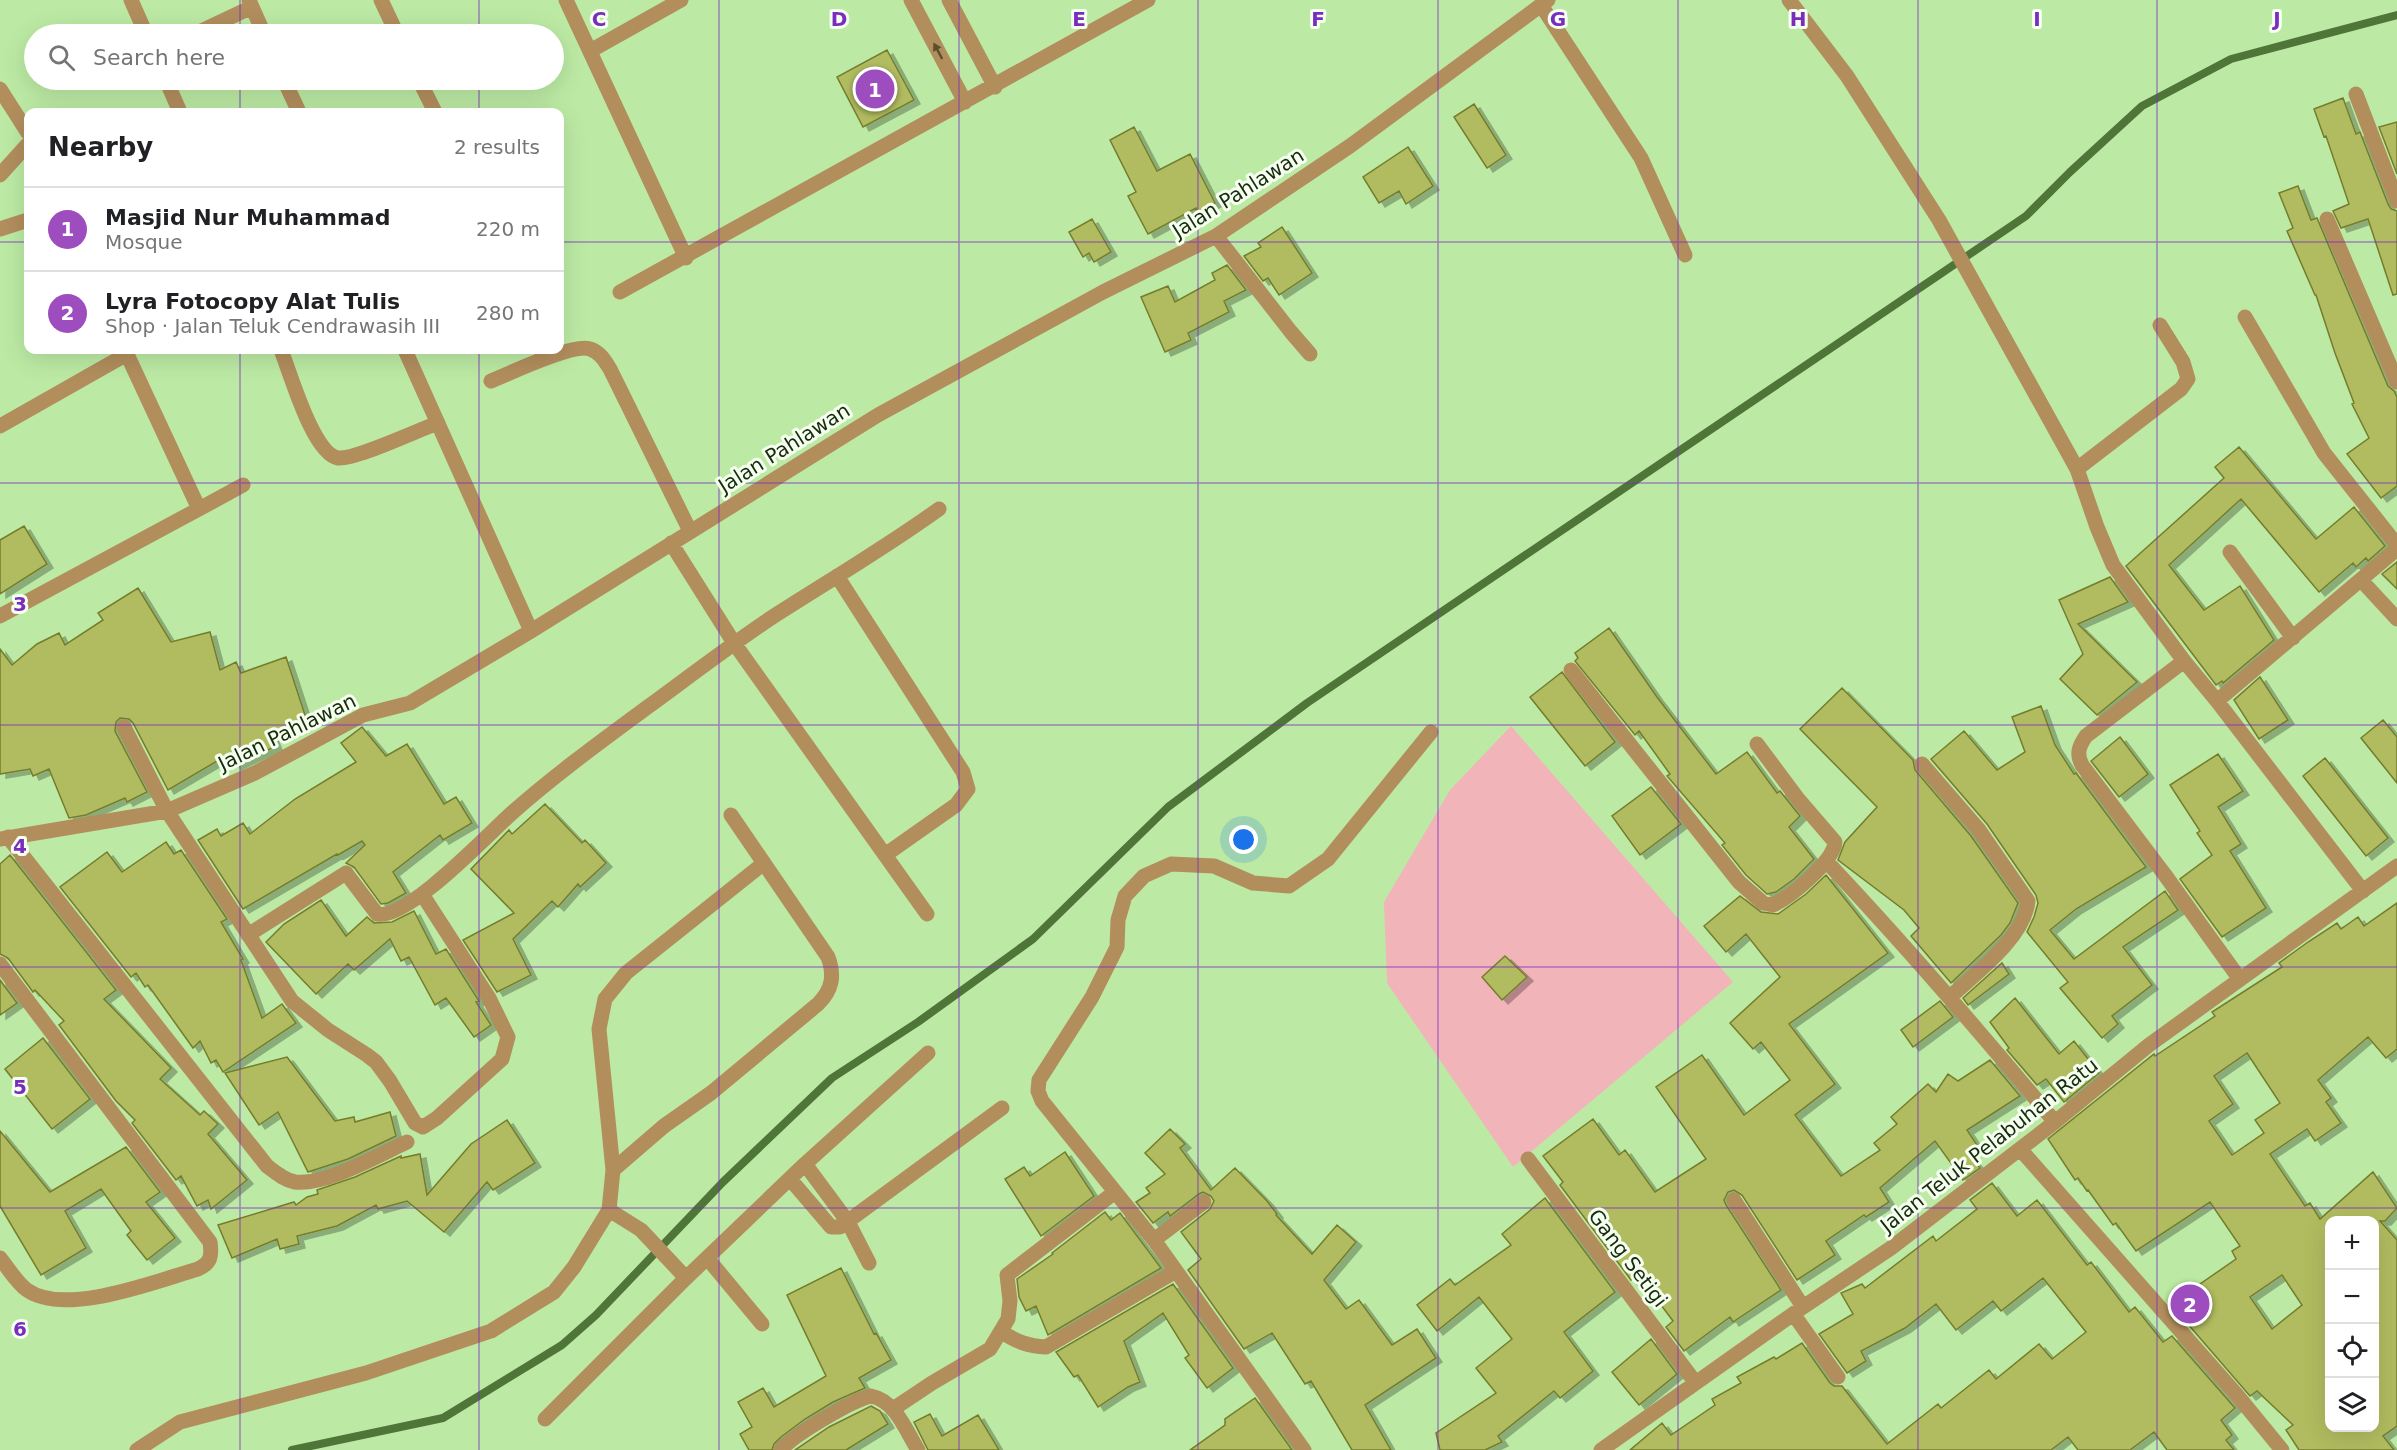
<!DOCTYPE html>
<html lang="en">
<head>
<meta charset="utf-8">
<style>
  :root { --surface:#fff; --page:#f6f6f6; --text:#202124; --muted:#757577; --line:#e0e0e0; --accent:#9d4dbe }
  body { margin:0; font-family:"DejaVu Sans",sans-serif; background:var(--page); color:var(--text) }
  .controls { position:absolute; right:18px; bottom:18px; display:grid; overflow:hidden; border-radius:12px; box-shadow:0 6px 24px #0002 }
  .controls button { width:54px; height:54px; display:grid; place-items:center; padding:0; border:0; border-bottom:2px solid var(--line); background:var(--surface); color:var(--text); font:30px sans-serif }
  .you { position:absolute; left:1244px; top:840px; width:21px; height:21px; margin:-15px; border:4px solid #fff; border-radius:50%; background:#1a73e8; box-shadow:0 0 0 9px #1a73e833 }
  .badge { display:grid; place-items:center; width:39px; height:39px; border-radius:50%; background:var(--accent); color:#fff; font-size:20px; font-weight:700 }
  .pin { position:absolute; translate:-50% -50%; border:3px solid #fff; box-shadow:0 2px 6px #0006 }
  .list { margin:0; padding:0; list-style:none }
  h2 { display:flex; justify-content:space-between; align-items:center; height:78px; margin:0; padding:0 24px; font-size:26px }
  h2 small { font-size:20px; font-weight:400; color:var(--muted) }
  .list li { display:grid; grid-template-columns:39px 1fr auto; gap:18px; align-items:center; box-sizing:border-box; height:84px; padding:0 24px; border-top:2px solid var(--line) }
  .list b { display:block; font-size:22px; white-space:nowrap }
  .list p { margin:0; font-size:20px; white-space:nowrap; color:var(--muted) }
  .list em { font-size:20px; font-style:normal; color:var(--muted) }
  .icon { flex:none; width:33px; height:33px; fill:none; stroke:currentColor; stroke-width:2; stroke-linecap:round; stroke-linejoin:round }
  .map { position:relative; flex:none; width:2397px; height:1450px; overflow:hidden }
  .search { position:absolute; background:var(--surface); box-shadow:0 6px 24px #0002; left:24px; top:24px; width:540px; height:66px; display:flex; align-items:center; gap:15px; box-sizing:border-box; padding:0 21px; border-radius:33px; color:var(--muted); font-size:22px }
  .panel { position:absolute; background:var(--surface); box-shadow:0 6px 24px #0002; left:24px; top:108px; width:540px; height:246px; border-radius:12px }
  .map>svg:first-child { display:block }
  .green { fill:#f1b4b8 }
  .lines { fill:none; stroke-linecap:round; stroke-linejoin:round }
  .stream { stroke:#4f7538; stroke-width:8 }
  .building { fill:#b1bc61; stroke:#747d2c; stroke-width:1.5; fill-rule:evenodd; filter:url(#shadow) }
  .minor { stroke:#b28e5d; stroke-width:15 }
  .oneway { fill:#56522e }
  .grid { fill:none; stroke:#7b2cbf; stroke-width:1.5; stroke-opacity:0.55 }
  .labels { text-anchor:middle; stroke-width:6; stroke-linejoin:round; paint-order:stroke }
  .street-label { font-size:20px; fill:#192a0e; stroke:#f5fff0 }
  .grid-label { font-size:20px; text-anchor:middle; font-weight:bold; fill:#7b2cbf; stroke:#f5fff0; stroke-width:6; stroke-linejoin:round; paint-order:stroke }
</style>
</head>
<body>
<div class="map">
<svg width="2397" height="1450" viewBox="0 0 2397 1450">
  <defs>
    <filter id="shadow"><feDropShadow dx="6" dy="4" stdDeviation="0" flood-color="#0004"/></filter>
  </defs>
  <rect width="100%" height="100%" fill="#bceaa4"/>
  <path class="green" d="M1511 726 1733 982 1513 1167 1387 983 1384 902 1450 790Z"/>
  <g class="lines">
    <path class="stream" d="M292 1450 443 1418 562 1345 596 1315 723 1182 832 1078 918 1022 1033 939 1168 807 1307 703 2026 216 2070 172 2142 106 2231 59 2397 15"/>
  </g>
  <path class="building" d="M887 50 914 100 863 127 837 77Z
    M2343 98 2356 134 2360 132 2388 204 2391 209 2397 211V294L2393 295 2368 219 2341 228 2333 211 2349 204 2326 136 2324 137 2314 109Z
    M1474 104 1506 155 1487 168 1454 117Z
    M2397 122V174L2379 127Z
    M1134 127 1157 171 1190 154 1215 203 1198 212 1196 208 1148 234 1128 196 1136 192 1110 140Z
    M1408 147 1433 186 1406 204 1399 191 1379 203 1363 177Z
    M2298 186 2311 220 2317 218 2388 386 2394 391 2397 397V486L2381 498 2347 454 2369 438 2352 404 2354 403 2335 353 2316 295H2315L2287 231 2293 228 2279 193Z
    M1092 219 1111 252 1094 262 1089 253 1083 257 1069 232Z
    M1282 227 1312 273 1279 295 1268 278 1263 281 1244 256 1261 247 1258 243Z
    M1227 265 1246 290 1224 301 1229 312 1188 333 1191 340 1165 352 1141 297 1168 286 1175 302 1215 280 1212 273Z
    M2239 447 2316 539 2354 507 2385 546 2368 561 2366 558 2356 567 2353 563 2319 592 2241 499 2169 565 2204 610 2240 586 2274 640 2223 683 2222 681 2216 685 2126 566 2224 478 2215 467Z
    M24 526 47 564 0 594V540Z
    M2397 562V589L2382 574Z
    M2110 577 2128 602 2078 624 2137 682 2097 715 2060 679 2083 654 2059 600Z
    M138 588 171 642 210 632 220 670 236 662 241 673 286 657 308 724 272 736 276 746 235 766 229 754 168 790 133 723 129 719 120 718 116 722 115 731 147 792 127 802 125 798 86 815 69 818 49 769 33 776 30 769 0 774V649L12 665 37 644 59 633 65 645 103 620 98 613Z
    M1609 628 1657 697 1716 774 1747 752 1777 793 1780 791 1800 816 1789 827 1814 859 1794 879 1776 892 1767 894 1746 875 1722 845 1725 843 1667 776 1670 774 1639 731 1635 735 1575 661 1578 658 1575 653Z
    M1562 672 1615 742 1585 766 1530 697Z
    M2260 677 2288 720 2259 739 2234 700Z
    M1842 688 1913 760 1915 770 1971 836 2018 903 2010 923 2001 935 1951 983 1911 936 1919 928 1904 910 1838 860 1845 842 1877 807 1800 729Z
    M2041 706 2055 745 2074 774 2076 773 2146 867 2076 909 2050 930 2074 959 2165 891 2178 910 2123 947 2152 985 2112 1016 2118 1024 2102 1038 2060 988 2068 982 2027 932 2034 917 2038 903 2036 895 1987 824 1931 759 1964 731 1997 770 2025 752 2012 717Z
    M2383 720 2397 737V783L2361 738Z
    M362 727 386 756 407 744 444 804 456 797 472 823 443 840 440 835 393 872 406 893 388 903 381 904 354 867 346 863 365 845 362 841 338 855 337 854 243 909 198 840 217 829 221 836 243 823 250 834 295 799 356 762 341 743Z
    M2120 737 2148 774 2119 797 2091 761Z
    M2218 754 2243 791 2218 807 2241 844 2230 851 2266 908 2222 937 2180 879 2212 855 2197 833 2200 831 2170 785Z
    M2325 758 2388 838 2366 856 2303 776Z
    M1651 787 1681 824 1640 855 1612 816Z
    M545 804 582 843 585 840 606 863 580 887 578 884 558 907 552 901 513 939 531 975 497 992 463 940 514 913 471 869 509 830 512 834Z
    M166 842 174 854 181 850 227 919 221 922 243 959 241 960 262 1018 282 1004 296 1023 223 1072 216 1060 211 1063 200 1041 193 1048 148 985 145 987 136 973 131 977 60 887 107 852 122 872Z
    M10 855 116 990 104 999 171 1068 160 1079 200 1115 204 1111 218 1124 208 1134 247 1180 211 1209 208 1200 197 1206 181 1176 176 1180 132 1123 135 1120 116 1101 59 1025 64 1021 35 990 33 992 8 958 0 954V864Z
    M1826 875 1888 953 1789 1024 1835 1084 1795 1115 1841 1176 1880 1150 1874 1143 1897 1124 1891 1117 1928 1084 1936 1092 1948 1074 1958 1081 1990 1060 2020 1096 1967 1130 1979 1148 1969 1154 1980 1168 1963 1180 1935 1141 1880 1188 1889 1202 1866 1217 1864 1215 1826 1241 1835 1255 1797 1280 1742 1195 1734 1190 1728 1192 1724 1200 1726 1205 1781 1290 1733 1322 1730 1317 1684 1351 1666 1327 1673 1321 1649 1289 1643 1293 1633 1278 1631 1280 1560 1185 1563 1182 1543 1156 1593 1119 1619 1155 1625 1150 1655 1192 1706 1159 1656 1087 1702 1055 1744 1115 1790 1080 1761 1042 1753 1049 1730 1023 1780 977 1746 934 1726 952 1704 926 1740 896 1761 912 1778 914 1806 894Z
    M321 900 346 936 367 917 374 923 392 922 414 911 436 954 446 949 479 1001 476 1002 491 1025 474 1037 446 998 435 1005 409 957 401 961 390 939 354 970 348 964 316 994 266 942 284 924Z
    M2397 903V1049L2386 1058 2368 1037 2318 1080 2331 1098 2326 1102 2341 1123 2315 1141 2307 1129 2270 1154 2305 1206 2310 1203 2320 1219 2373 1172 2397 1208 2385 1221H2380L2397 1240V1426L2383 1436 2394 1450H2299L2286 1430 2293 1425 2257 1391 2250 1396 2187 1323 2193 1318 2180 1298 2236 1259 2232 1251 2240 1246 2210 1202 2136 1251 2116 1223 2113 1225 2088 1190 2087 1191 2078 1178 2075 1180 2048 1139 2154 1054 2155 1056 2215 1016 2212 1012 2282 967 2279 963 2308 942 2337 923 2341 929 2358 917 2364 926ZM2247 1053 2280 1103 2255 1120 2264 1133 2232 1155 2209 1121 2233 1104 2214 1076ZM2330 1221H2374V1428H2330ZM2282 1275 2302 1305 2272 1329 2250 1297Z
    M1505 956 1527 977 1502 1000 1482 977Z
    M2002 963 2009 974 1968 1005 1963 998Z
    M0 980 17 1003 0 1015Z
    M2015 998 2059 1054 2074 1041 2099 1073 2064 1102 2046 1079 2037 1085 2007 1050 2009 1048 1990 1022Z
    M1940 1001 1953 1017 1913 1047 1901 1030Z
    M43 1038 90 1099 52 1129 5 1069Z
    M287 1057 335 1121 354 1117 355 1122 390 1112 396 1136 348 1159 308 1172 278 1112 259 1125 225 1073Z
    M507 1120 535 1163 493 1190 487 1182 444 1232 407 1201 378 1209 376 1205 337 1226 297 1236 299 1244 280 1249 277 1239 232 1258 218 1225 294 1202 296 1205 307 1197 318 1194 317 1190 355 1177 401 1156V1158L420 1154 427 1195 471 1144Z
    M1170 1129 1185 1144 1180 1148 1211 1190 1235 1168 1267 1201 1277 1214 1276 1215 1312 1254 1337 1225 1356 1242 1324 1280 1346 1309 1359 1300 1392 1345 1417 1329 1436 1358 1365 1405 1391 1450H1352L1311 1381 1305 1384 1272 1333 1244 1349 1188 1270 1201 1259 1181 1232 1210 1209 1214 1201 1211 1196 1203 1192 1199 1194 1170 1216 1168 1212 1153 1223 1136 1202 1150 1193 1146 1188 1165 1174 1145 1153Z
    M0 1131 50 1192 126 1147 160 1192 146 1202 175 1238 147 1260 127 1235 131 1231 101 1189 65 1211 86 1248 41 1275 0 1206Z
    M1065 1152 1094 1196 1041 1236 1005 1179 1024 1167 1030 1176Z
    M1992 1183 2017 1216 2037 1200 2087 1265 2091 1262 2129 1312 2135 1307 2163 1342 2172 1336 2235 1408 2221 1420 2232 1435 2226 1440 2234 1450H2167L2154 1432 2130 1450H2078L2068 1437 2051 1450H1630L1662 1423 1671 1435 1715 1405 1712 1399 1741 1383 1737 1377 1774 1357 1776 1359 1802 1343 1830 1383 1834 1386H1842L1887 1444 1938 1404 1941 1408 1989 1370 1996 1379 2039 1344 2052 1359 2086 1332 2043 1278 2001 1311 1993 1301 1956 1330 1936 1304 1905 1328 1861 1351 1866 1361 1847 1373 1819 1334 1853 1314 1841 1293 1862 1284 1865 1288 1933 1236 1936 1241 1977 1209 1970 1200Z
    M1545 1198 1615 1292 1564 1332 1593 1371 1560 1398 1554 1391 1498 1436 1502 1442 1485 1450H1440L1436 1433 1496 1393 1476 1368 1512 1339 1479 1297 1437 1331 1417 1305 1450 1279 1455 1285 1511 1245 1502 1234Z
    M1105 1212 1111 1220 1120 1213 1161 1268 1048 1335 1036 1306 1026 1311 1019 1297 1017 1279 1053 1254 1052 1253Z
    M841 1268 874 1334 876 1333 891 1360 859 1378 865 1388 833 1402 805 1419 781 1437 774 1444 772 1450H749L740 1434 752 1427 738 1402 763 1388 774 1407 826 1376 787 1295Z
    M1173 1284 1233 1368 1207 1388 1185 1358 1189 1355 1163 1313 1124 1341 1140 1382 1128 1387 1098 1407 1078 1375 1074 1377 1056 1352Z
    M1651 1339 1677 1374 1639 1405 1612 1372Z
    M1255 1398 1292 1450H1190L1225 1425V1419Z
    M871 1406 880 1411 888 1424 846 1450H795L829 1427Z
    M930 1414 942 1436 978 1415 999 1450H928L914 1422Z"/>
  <g class="lines">
    <path class="minor" d="M131 0 146 34
      M249 0 264 34
      M381 0 397 34
      M566 0 686 258
      M911 0 965 102
      M949 0 995 87
      M1789 0 1847 76 1939 220 2077 469 2097 527 2113 565 2184 661 2217 701 2363 891
      M1541 5 1641 158 1685 255
      M195 34 252 7
      M590 51 681 0
      M166 80 180 112
      M284 80 299 112
      M419 80 435 112
      M0 89 28 133
      M2356 94 2397 201
      M0 175 28 144
      M2327 219 2397 382
      M0 229 28 220
      M1216 236 1291 332 1310 354
      M620 292 1148 0
      M2245 317 2324 453 2397 545
      M281 350C290 372 313 454 338 458 355 460 418 430 438 423
      M405 350 531 631
      M491 381C511 373 573 343 590 349 600 352 605 361 610 369L690 531
      M0 426 127 354
      M2077 469 2181 389 2188 379 2183 362 2160 325
      M199 509 243 485
      M671 543 734 643 927 914
      M2230 552 2293 638
      M837 576 963 772 968 789 956 805 885 855
      M2361 580 2397 619
      M0 616 199 509 125 350
      M2184 661 2086 736C2079 746 2076 754 2082 765L2165 875 2239 978
      M1571 670 1739 882 1763 903 1773 905C1791 897 1834 861 1835 842L1798 799 1757 744
      M2217 701 2397 549
      M124 727 167 811 292 1001 328 1030 367 1055 376 1062 390 1081 415 1123 423 1127 437 1118 502 1059 508 1037 489 998 422 894
      M1922 764 1979 830 2028 901C2025 937 1975 974 1950 997
      M8 837 267 1166C275 1172 284 1180 295 1182 325 1186 379 1155 407 1142
      M0 839 167 811 255 773 363 715 410 703 531 631 878 415 1103 292 1216 236 1350 146 1548 0
      M1827 862C1906 946 1981 1033 2055 1122
      M248 935 346 873 377 914C407 921 489 833 513 812 556 774 603 740 649 706 690 676 729 646 771 618 827 582 885 548 939 509
      M0 964 210 1242C212 1256 211 1263 198 1269 156 1281 65 1317 27 1290 17 1283 8 1268 0 1258
      M2020 1149 2237 1395 2282 1450
      M1528 1159 1695 1382
      M805 1164 848 1222 869 1263
      M613 1170 664 1126 711 1093 818 1004C832 990 835 976 828 957L731 815
      M790 1179 831 1227H840L1002 1108
      M1734 1200 1803 1307
      M609 1210 641 1230 686 1278 805 1164 928 1053
      M1154 1240 1204 1202
      M708 1259 762 1324
      M1794 1315 1838 1377
      M1002 1332C1017 1342 1028 1346 1046 1347L1176 1271
      M893 1409 932 1383 990 1349 1008 1319 1010 1301 1007 1275 1115 1192
      M545 1419 686 1278
      M137 1450 180 1422 366 1373 491 1331 554 1292 574 1267 609 1210 613 1170 599 1029 605 999 626 973 764 863
      M781 1450C793 1435 853 1400 871 1396 896 1401 906 1431 918 1450
      M1304 1450 1154 1240 1042 1101 1038 1091 1039 1080 1092 997 1117 947 1118 920 1125 896 1144 876 1171 864 1214 866 1253 883 1289 886 1328 859 1431 732
      M1601 1450 1803 1307 1891 1248 2055 1122 2149 1045 2397 866"/>
  </g>
  <defs><path id="oneway-solid" d="M-6-.8H1V-3.2L6.5 0L1 3.2V.8H-6Z" transform="scale(1.5)"/></defs>
  <use class="oneway" href="#oneway-solid" transform="translate(938 51) rotate(-118)"/>
  <path class="grid" d="M240 0V34M479 0V34M719 0V1450M959 0V1450M1198 0V1450M1438 0V1450M1678 0V1450M1918 0V1450M2157 0V1450M240 80V112M479 80V112M0 242H28M560 242H2397M240 350V1450M479 350V1450M0 483H2397M0 725H2397M0 967H2397M0 1208H2397"/>
  <g class="labels">
    <g class="street-label">
      <text transform="translate(1238 193) rotate(-32)" y="7">Jalan Pahlawan</text>
      <text transform="translate(784 448) rotate(-32)" y="7">Jalan Pahlawan</text>
      <text transform="translate(287 732) rotate(-26)" y="7">Jalan Pahlawan</text>
      <text transform="translate(1989 1145) rotate(-38)" y="7">Jalan Teluk Pelabuhan Ratu</text>
      <text transform="translate(1628 1258) rotate(53)" y="7">Gang Setigi</text>
    </g>
  </g>
  <g class="grid-label">
    <text x="599" y="26">C</text>
    <text x="839" y="26">D</text>
    <text x="1079" y="26">E</text>
    <text x="1318" y="26">F</text>
    <text x="1558" y="26">G</text>
    <text x="1798" y="26">H</text>
    <text x="2037" y="26">I</text>
    <text x="2277" y="26">J</text>
    <text x="20" y="611">3</text>
    <text x="20" y="853">4</text>
    <text x="20" y="1094">5</text>
    <text x="20" y="1336">6</text>
  </g>
</svg>
<div class="controls">
<button>+</button>
<button>−</button>
<button><svg class="icon" aria-label="locate" viewBox="0 0 24 24"><circle cx="12" cy="12" r="6"/><path d="M12 2v4M12 18v4M2 12h4M18 12h4"/></svg></button>
<button><svg class="icon" aria-label="layers" viewBox="0 0 24 24"><path d="M12 4l9 5-9 5-9-5zM3 14l9 5 9-5"/></svg></button>
</div>
<div class="you"></div>
<div class="pin badge" style="left:875px;top:89px">1</div>
<div class="pin badge" style="left:2190px;top:1304px">2</div>
<div class="search"><svg class="icon" aria-label="search" viewBox="0 0 24 24"><circle cx="10" cy="10" r="6"/><path d="M15 15l6 6"/></svg>Search here</div>
<section class="panel">
<h2>Nearby<small>2 results</small></h2>
<ul class="list">
<li><span class="badge">1</span><div><b>Masjid Nur Muhammad</b><p>Mosque</p></div><em>220 m</em></li>
<li><span class="badge">2</span><div><b>Lyra Fotocopy Alat Tulis</b><p>Shop · Jalan Teluk Cendrawasih III</p></div><em>280 m</em></li>
</ul>
</section>
</div>
</body>
</html>
